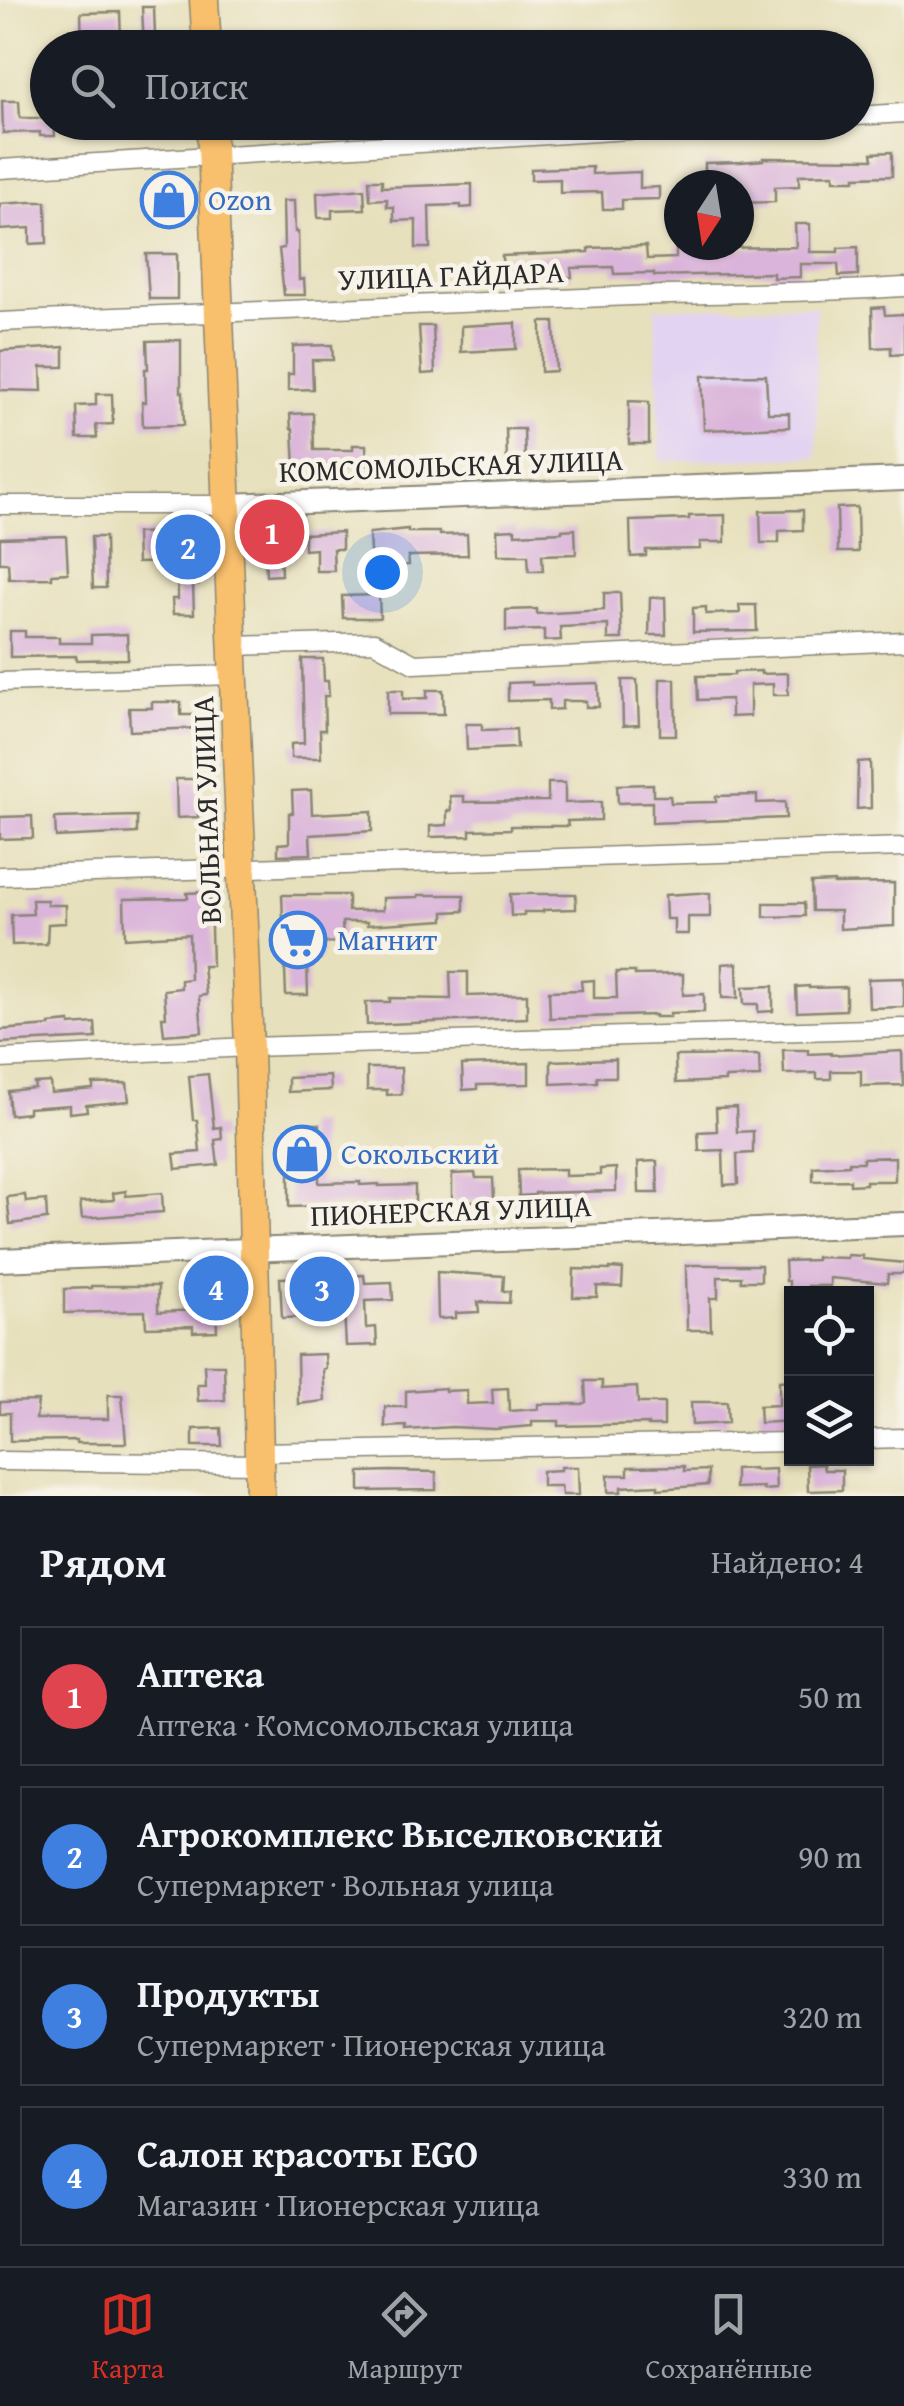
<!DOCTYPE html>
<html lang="ru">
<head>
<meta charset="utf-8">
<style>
  :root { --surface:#171b24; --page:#242831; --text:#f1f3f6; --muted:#9ea1a6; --line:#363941; --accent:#d93025 }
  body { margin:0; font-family:"Gentium Book Plus",serif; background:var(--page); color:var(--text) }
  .controls { position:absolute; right:30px; bottom:30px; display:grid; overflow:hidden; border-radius:0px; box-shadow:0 2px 8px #0004 }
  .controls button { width:90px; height:90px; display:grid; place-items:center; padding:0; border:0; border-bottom:2px solid var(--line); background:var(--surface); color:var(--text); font:50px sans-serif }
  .compass { position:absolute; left:664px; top:170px; width:90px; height:90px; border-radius:50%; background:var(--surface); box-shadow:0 2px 8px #0004; rotate:192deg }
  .you { position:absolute; left:382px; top:572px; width:35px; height:35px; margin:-25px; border:8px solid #fff; border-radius:50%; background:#1a73e8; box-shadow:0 0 0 15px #1a73e833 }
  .badge { display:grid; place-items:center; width:65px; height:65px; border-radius:50%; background:var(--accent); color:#fff; font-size:32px; font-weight:700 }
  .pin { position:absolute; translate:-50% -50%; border:5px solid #fff; box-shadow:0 2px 10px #0006 }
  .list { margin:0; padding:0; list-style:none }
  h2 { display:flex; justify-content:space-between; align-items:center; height:130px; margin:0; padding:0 40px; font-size:42px }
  h2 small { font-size:32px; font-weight:400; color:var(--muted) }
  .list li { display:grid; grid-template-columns:65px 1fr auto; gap:30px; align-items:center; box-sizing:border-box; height:140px; margin:0 20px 20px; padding:0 20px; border:2px solid var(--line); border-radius:0px }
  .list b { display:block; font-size:38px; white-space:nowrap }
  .list p { margin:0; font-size:32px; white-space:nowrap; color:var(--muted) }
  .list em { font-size:32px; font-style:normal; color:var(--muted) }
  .icon { flex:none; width:55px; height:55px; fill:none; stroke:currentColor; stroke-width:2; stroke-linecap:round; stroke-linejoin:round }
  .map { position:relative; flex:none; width:904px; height:1496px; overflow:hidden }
  .search { position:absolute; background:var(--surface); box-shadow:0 2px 8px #0004; left:30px; right:30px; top:30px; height:110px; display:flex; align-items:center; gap:25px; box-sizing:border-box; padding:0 35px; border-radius:55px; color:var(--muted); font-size:38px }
  .sheet { height:770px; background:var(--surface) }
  nav { display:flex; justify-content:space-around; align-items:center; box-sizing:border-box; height:140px; border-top:2px solid var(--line); background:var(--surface); font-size:28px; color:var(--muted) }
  nav a { display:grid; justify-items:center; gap:5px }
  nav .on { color:var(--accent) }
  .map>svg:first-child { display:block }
  .built { fill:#e3d3f2 }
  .building { fill:#dab4da }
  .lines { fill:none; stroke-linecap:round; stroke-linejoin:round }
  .minor-casing { stroke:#898674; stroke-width:21 }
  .tertiary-casing { stroke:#898674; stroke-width:26 }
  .primary-casing { stroke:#898674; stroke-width:31 }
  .minor { stroke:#fff; stroke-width:18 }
  .tertiary { stroke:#fff; stroke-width:22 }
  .primary { stroke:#f8bf6c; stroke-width:28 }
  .labels { text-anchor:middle; stroke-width:9; stroke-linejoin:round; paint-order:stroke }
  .shop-label { font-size:30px; fill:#366cbe; stroke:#f7f3e8; text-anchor:start }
  .street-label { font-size:30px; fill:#2b2b2b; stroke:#f7f3e8 }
</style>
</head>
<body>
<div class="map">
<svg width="904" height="1496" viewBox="0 0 904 1496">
  <rect width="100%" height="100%" fill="#f7f3e8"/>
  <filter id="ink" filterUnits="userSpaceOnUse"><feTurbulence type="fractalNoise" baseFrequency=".01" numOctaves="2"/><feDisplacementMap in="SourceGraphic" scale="20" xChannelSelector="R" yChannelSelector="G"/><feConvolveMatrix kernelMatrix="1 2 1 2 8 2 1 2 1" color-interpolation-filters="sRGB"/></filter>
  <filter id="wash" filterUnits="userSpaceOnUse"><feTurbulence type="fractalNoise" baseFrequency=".0048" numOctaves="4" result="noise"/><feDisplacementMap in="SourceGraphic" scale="40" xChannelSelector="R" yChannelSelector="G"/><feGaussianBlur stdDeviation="2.25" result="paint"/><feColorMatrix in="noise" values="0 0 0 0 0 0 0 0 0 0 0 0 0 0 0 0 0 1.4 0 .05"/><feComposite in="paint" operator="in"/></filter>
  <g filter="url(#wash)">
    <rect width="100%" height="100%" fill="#e7e0bc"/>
    <path class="built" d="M816 306 817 457 660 461 655 308Z"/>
    <g id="blocks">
      <path class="building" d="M142 7H154L155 35H161V48H144Z
        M120 12 121 41 100 42V45L82 46 81 13Z
        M2 101H19L20 118H48V122H54L55 136H40V132L3 133Z
        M892 152V176L855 177V180H834V174L799 175V186L775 187V202L739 203V185H705V163L741 162 763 160V158L873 159 872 153Z
        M592 167V174L640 172V188L659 187V199L622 200V209H603L602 192 560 193V179L531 180V169Z
        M369 180H382V187L472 184V207L461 208V205L429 206 430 248H416V220L394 221V207H387V199L370 200Z
        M364 189 365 209 332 210V218H318L317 193Z
        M283 201H294L295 232H298L299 280 304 279 305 295H284L279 249 284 248Z
        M31 202H46L47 243 30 244V228L0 230V204Z
        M795 224H810V252H838V248L858 247V275L839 276 838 264H800V277L773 278V273L654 276V273L614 274 613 267 571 268 572 277 503 279 502 256 589 252V248L646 246 647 259 676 258V246L703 245V248L796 247Z
        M146 254H177V299H149Z
        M884 307 885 315 904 314V354L891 355V347L873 348 872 308Z
        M541 322H554L556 371 541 372Z
        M516 323V349L461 352V326Z
        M419 326H433L435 373 422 374Z
        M181 340V392H183L184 425 143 426 142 402H146L145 369H148L147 341Z
        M332 345 333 360H312L313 389 288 390V374H293V346Z
        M64 347V367H41L42 391 0 390V351Z
        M766 375 768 413H789V427L704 430 702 376Z
        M96 394H112L113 424 96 425 97 438H77L76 406 96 405Z
        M629 401 649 402V444H629Z
        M313 413 314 450H353V445H366L367 465 295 467 293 429H291L290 414Z
        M506 429H524L525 460 507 461Z
        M857 507 858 552H838L837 508Z
        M803 510V530L779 531V543H761L760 511Z
        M725 515V542H700V549L646 550V556L631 557 630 521 689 519V516Z
        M279 525 281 575 266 576 264 526Z
        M408 529V532H439L440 535 467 534 468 555 408 556 409 565 385 566 386 587 372 588 369 533Z
        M515 529V534L562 532V530L575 529 576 554 542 555 543 571H529L528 555H498L497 530Z
        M198 531 199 585H193L194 614H173L172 599H178L177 562 137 563 136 533Z
        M342 532V549H333L334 571H316V549L304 550V534Z
        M66 536 68 573 52 574V578L9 579 8 563H0V538Z
        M91 537H105L106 588H93Z
        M604 593H620L622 639H608V625L560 627 561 640 544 641V630L506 631V610L537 609V614L604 610Z
        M379 595 380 618H343L342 596Z
        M665 597 666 635H649L650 598Z
        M739 605H756L757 631 693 632V608L706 607V614L740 613Z
        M10 631H25V637H59V643H91V635L127 634 128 659 77 660 76 656 10 657Z
        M302 659H323L324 681H328L329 696H324L325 730H320L321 758H291V744L304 743Z
        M761 671V674L788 673V695H773V684L750 685V716L731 717V699L698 700 697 676 734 675V672Z
        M660 679H675L676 735H660Z
        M622 680H637L639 725 623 726Z
        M532 682V685L598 683 599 707H586V701H562V709L549 710V700L508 701V683Z
        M388 690H403V699L427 698V690H443L444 714H388Z
        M152 702H181V715H198V728L130 731 129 708H152Z
        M466 724H482V730L516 729 517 748 467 750Z
        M870 761 871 808 857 809 858 762Z
        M176 779H197L198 817 177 818Z
        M548 783H565V803L601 802V820L567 821 568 826H511V829L470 830V836L430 837V826L447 825V811H451L450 796H464V802L548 801Z
        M653 784V796H670L671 803 716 802V796L757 795V803L785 802 786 818 652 823V802L618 803 617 785Z
        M311 790 312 814 372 811V831L310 835 311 854 278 855V844L289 843V813H293L292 791Z
        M32 816 33 838 0 839V817Z
        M137 816V833L56 837 55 818Z
        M834 882V884L894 883V926L840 929V911H812L811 883Z
        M210 892 212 966H203L206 995 199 996 202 1032 164 1035 162 1017H166L164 990 181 988V980L190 979 189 934 125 938 124 899 188 898 187 893Z
        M697 893H710V917H688V934H674V919H666L665 895Z
        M510 894H576V909L543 910V912H524V915L511 916Z
        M282 895H348V911L383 910V898L418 897V895H464V911L444 912V920L367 925V922H342L343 942 320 943V959H307L308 995H286Z
        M32 900H47V905H66V923L48 924 47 944 12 945 11 915 33 914Z
        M764 903H804L805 916 764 917Z
        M737 963 738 998H722V964Z
        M450 972H468V996L527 994V1018L367 1025 366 1002H390V998L451 999Z
        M616 972H635V975L683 974V995L704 994V1012L670 1013V1017H655V1015L550 1018 549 991 582 990 581 981 594 980V998H617Z
        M904 978V1007L869 1008 868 979Z
        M773 986V1011L758 1012V1004H744L743 987Z
        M809 986V988L846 987V1010L797 1012 796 987Z
        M70 1022V1025L95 1023 96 1038 0 1043V1030L50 1026V1024Z
        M783 1050H808V1054L831 1053V1055L902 1051 903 1085 861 1086V1071H831V1079H817V1073L784 1074Z
        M759 1055 760 1077 725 1078V1081L676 1083 675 1056Z
        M616 1059V1077H597V1082L551 1084V1061Z
        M529 1063V1084L477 1085V1089L463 1090 462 1065Z
        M367 1068H401L402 1094 387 1095V1090H367Z
        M208 1074 214 1128 221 1127 222 1139 215 1140 218 1165 176 1169 174 1154 200 1152 197 1120H193L189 1076Z
        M330 1076 331 1090 288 1092V1078Z
        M50 1082 51 1093 93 1089V1084L127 1083 129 1101 86 1105 87 1111 70 1113V1105L28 1108V1113L10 1115 8 1091 35 1088 34 1083Z
        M736 1107 737 1132 753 1131V1153L737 1154 738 1184 724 1185 723 1150 699 1151 698 1132 717 1131 716 1108Z
        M305 1124H319V1183L360 1182V1185L379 1184V1186L415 1185V1203L289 1207V1145H306Z
        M895 1157V1181H866V1184L850 1185V1180L813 1181V1167L849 1165V1162H863V1158Z
        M657 1161 658 1193H639L638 1162Z
        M616 1168V1191L535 1193V1195L519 1196 518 1170 565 1169V1176L600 1175V1169Z
        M475 1173 476 1178H493L494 1200 452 1202V1174Z
        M126 1191V1196L162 1193 163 1212 82 1218 80 1202 114 1200 113 1193Z
        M25 1195 26 1202 46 1200 47 1219 10 1224 7 1197Z
        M848 1255 863 1256 862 1259 904 1263V1274H888L887 1283 830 1278V1286H808V1294H789V1281H786L785 1261 816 1260V1257L847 1258Z
        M686 1265H761V1281H741V1277H718V1298H710L711 1330H687Z
        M610 1268 623 1269 622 1287 597 1286V1297H573L574 1269 610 1270Z
        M437 1272 504 1276 503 1291H510L509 1303 478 1302 479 1312 456 1313V1318L438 1319Z
        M364 1275 365 1283 392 1282 393 1300 365 1301 366 1328 376 1327 377 1345 346 1346 344 1309 309 1310V1317L282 1318 280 1278Z
        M91 1286H158V1312L216 1309 217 1331 193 1332V1326L146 1327 145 1311 64 1313V1289L91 1288Z
        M325 1354 326 1368 323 1369 325 1401 298 1404 297 1355Z
        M204 1365H224L225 1400 198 1401 197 1384H205Z
        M792 1380V1421L760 1423 759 1406 779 1405V1381Z
        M585 1381H602V1389L637 1387 638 1403H664V1426H648V1424L559 1426V1421H532V1426L495 1429 452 1427 406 1430V1426L385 1427V1407H406V1391L445 1388V1391L467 1390V1404L493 1403 492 1389 508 1388 509 1411 538 1409V1404H582L586 1402Z
        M108 1395H122L126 1443H77V1440L10 1441V1413H0V1402L38 1401 36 1419H108Z
        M691 1402H727L728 1423 692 1425Z
        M221 1428 222 1446H193V1429Z
        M823 1464 824 1470H842V1490L808 1491 807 1465Z
        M684 1466V1471L708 1470V1485L658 1489V1485L621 1487V1492H608V1475H628V1467Z
        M561 1467H578L579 1495H562L561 1486H542V1471L561 1470Z
        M754 1468V1470L775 1469 776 1489 763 1490V1487L735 1488V1469Z
        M390 1471 436 1472V1490L360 1491V1472Z"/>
    </g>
  </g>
  <g filter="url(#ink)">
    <use href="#blocks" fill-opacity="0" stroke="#898674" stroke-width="2.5"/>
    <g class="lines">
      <g class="minor-casing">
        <path id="minor" d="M856 116 904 113
          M0 169 757 122
          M0 322C210 312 420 304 631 296 722 293 813 293 904 287
          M0 505H227
          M233 646 374 642 414 664 904 641
          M0 682 234 675
          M0 876 904 847
          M0 1059 249 1047 904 1028
          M866 1439 904 1438
          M259 1452 792 1442
          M0 1461 259 1464"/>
      </g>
      <g class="tertiary-casing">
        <path id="tertiary" d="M227 505 904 479
          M0 1260 904 1224"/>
      </g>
      <g class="primary-casing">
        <path id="primary" d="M204 0 207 48
          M211 122 249 1047 260 1496"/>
      </g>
      <use href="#minor" class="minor"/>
      <use href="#tertiary" class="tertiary"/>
      <use href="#primary" class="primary"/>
    </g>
  </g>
  <defs>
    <g id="shop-ring" transform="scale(2.875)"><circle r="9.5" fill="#f7f3e8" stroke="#3f7fe0" stroke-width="1.5"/><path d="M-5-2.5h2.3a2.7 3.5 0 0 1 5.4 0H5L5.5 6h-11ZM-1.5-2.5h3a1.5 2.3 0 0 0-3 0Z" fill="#3f7fe0"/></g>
    <g id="supermarket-ring" transform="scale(2.875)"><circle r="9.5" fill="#f7f3e8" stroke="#3f7fe0" stroke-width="1.5"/><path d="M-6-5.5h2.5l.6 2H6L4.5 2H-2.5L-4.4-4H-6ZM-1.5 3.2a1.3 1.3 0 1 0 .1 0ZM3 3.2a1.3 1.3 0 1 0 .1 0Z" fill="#3f7fe0"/></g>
  </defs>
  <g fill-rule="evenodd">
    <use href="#shop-ring" x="169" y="200"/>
    <use href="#supermarket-ring" x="298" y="940"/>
    <use href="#shop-ring" x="302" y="1154"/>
  </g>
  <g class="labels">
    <g class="shop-label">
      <text x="208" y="210">Ozon</text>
      <text x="337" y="950">Магнит</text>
      <text x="341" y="1164">Сокольский</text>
    </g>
    <g class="street-label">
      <text transform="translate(451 276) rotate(-2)" y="10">УЛИЦА ГАЙДАРА</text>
      <text transform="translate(451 466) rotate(-2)" y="10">КОМСОМОЛЬСКАЯ УЛИЦА</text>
      <text transform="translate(207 810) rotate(-92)" y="10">ВОЛЬНАЯ УЛИЦА</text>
      <text transform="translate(451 1211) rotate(-2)" y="10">ПИОНЕРСКАЯ УЛИЦА</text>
    </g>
  </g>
</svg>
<div class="controls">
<button><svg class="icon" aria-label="locate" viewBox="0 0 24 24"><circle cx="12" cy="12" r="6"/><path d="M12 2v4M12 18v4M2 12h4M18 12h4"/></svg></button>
<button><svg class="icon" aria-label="layers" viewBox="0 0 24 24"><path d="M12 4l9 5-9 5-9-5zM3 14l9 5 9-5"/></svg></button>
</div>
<svg class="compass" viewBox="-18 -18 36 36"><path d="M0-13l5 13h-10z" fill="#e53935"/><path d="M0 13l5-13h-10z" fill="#9ea1a6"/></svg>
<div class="you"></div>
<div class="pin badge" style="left:272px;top:532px;background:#e0444e">1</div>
<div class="pin badge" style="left:188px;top:547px;background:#3f7fe0">2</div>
<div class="pin badge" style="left:322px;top:1289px;background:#3f7fe0">3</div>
<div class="pin badge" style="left:216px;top:1288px;background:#3f7fe0">4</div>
<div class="search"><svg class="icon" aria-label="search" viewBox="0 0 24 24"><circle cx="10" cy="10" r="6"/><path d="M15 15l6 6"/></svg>Поиск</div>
</div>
<section class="sheet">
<h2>Рядом<small>Найдено: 4</small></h2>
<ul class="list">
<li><span class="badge" style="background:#e0444e">1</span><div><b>Аптека</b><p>Аптека · Комсомольская улица</p></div><em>50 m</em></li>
<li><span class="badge" style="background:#3f7fe0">2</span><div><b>Агрокомплекс Выселковский</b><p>Супермаркет · Вольная улица</p></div><em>90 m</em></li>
<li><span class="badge" style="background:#3f7fe0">3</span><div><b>Продукты</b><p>Супермаркет · Пионерская улица</p></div><em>320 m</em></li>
<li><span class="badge" style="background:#3f7fe0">4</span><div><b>Салон красоты EGO</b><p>Магазин · Пионерская улица</p></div><em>330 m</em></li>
</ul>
</section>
<nav>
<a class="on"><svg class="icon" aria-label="map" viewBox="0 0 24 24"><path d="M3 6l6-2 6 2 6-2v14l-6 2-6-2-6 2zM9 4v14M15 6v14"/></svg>Карта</a>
<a><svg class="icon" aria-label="directions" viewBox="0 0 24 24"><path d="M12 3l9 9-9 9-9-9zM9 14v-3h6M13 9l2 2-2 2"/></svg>Маршрут</a>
<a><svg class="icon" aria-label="saved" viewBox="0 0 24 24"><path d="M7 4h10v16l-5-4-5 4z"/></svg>Сохранённые</a>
</nav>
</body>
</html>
